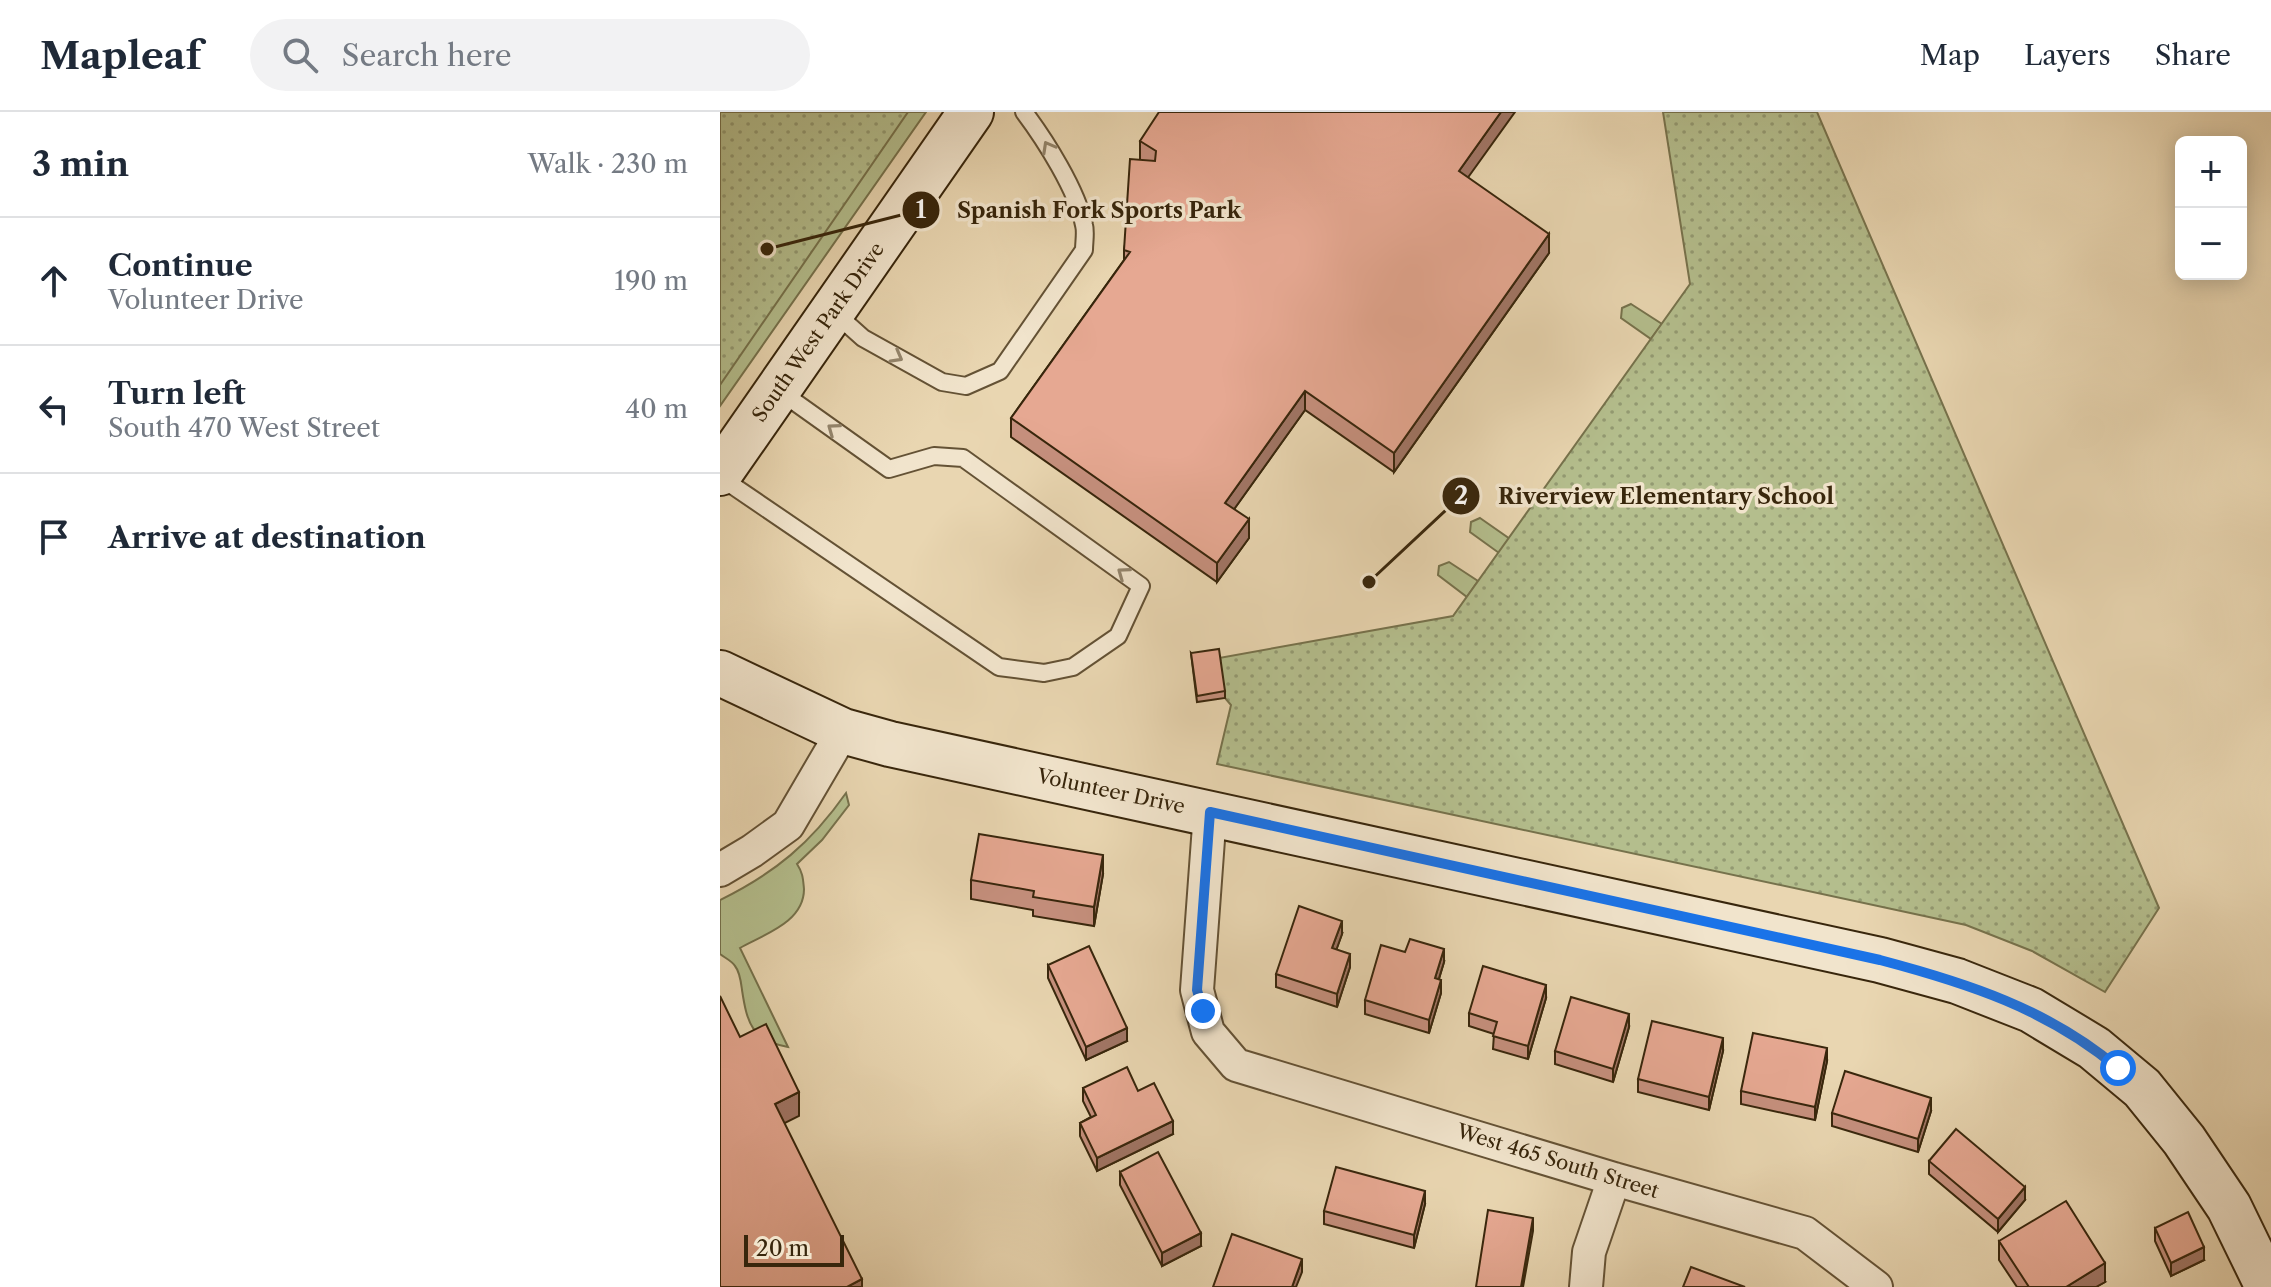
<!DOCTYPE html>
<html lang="en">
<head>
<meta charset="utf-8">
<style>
  :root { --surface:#fff; --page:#f2f2f3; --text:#1f2937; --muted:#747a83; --line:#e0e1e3 }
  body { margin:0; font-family:"Libre Caslon Text",serif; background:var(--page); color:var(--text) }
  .controls { position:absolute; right:24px; top:24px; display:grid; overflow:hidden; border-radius:12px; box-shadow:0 4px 20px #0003 }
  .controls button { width:72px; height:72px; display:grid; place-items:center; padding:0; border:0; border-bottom:2px solid var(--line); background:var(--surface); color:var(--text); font:40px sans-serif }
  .scale { position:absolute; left:24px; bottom:20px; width:100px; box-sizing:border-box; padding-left:8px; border:4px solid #38260c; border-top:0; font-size:22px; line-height:28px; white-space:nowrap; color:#38260c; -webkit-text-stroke:6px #f1e4cc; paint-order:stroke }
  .stop { position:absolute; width:24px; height:24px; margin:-18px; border:6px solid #1a73e8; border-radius:50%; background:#fff }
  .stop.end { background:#1a73e8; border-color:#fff; box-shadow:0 2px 8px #0008 }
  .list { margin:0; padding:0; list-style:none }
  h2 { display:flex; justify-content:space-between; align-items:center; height:104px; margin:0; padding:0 32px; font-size:34px }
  h2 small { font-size:26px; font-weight:400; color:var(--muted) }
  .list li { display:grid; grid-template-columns:52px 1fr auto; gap:24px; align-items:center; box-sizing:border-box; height:128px; padding:0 32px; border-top:2px solid var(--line) }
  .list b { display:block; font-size:30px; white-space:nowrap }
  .list p { margin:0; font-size:26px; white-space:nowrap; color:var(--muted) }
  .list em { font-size:26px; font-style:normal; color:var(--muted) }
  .icon { flex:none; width:44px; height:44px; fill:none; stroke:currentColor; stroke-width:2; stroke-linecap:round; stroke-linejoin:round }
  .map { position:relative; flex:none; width:1551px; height:1175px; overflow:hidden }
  header { display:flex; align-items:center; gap:48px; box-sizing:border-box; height:112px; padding:0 40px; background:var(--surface); border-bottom:2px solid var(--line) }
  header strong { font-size:38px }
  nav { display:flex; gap:44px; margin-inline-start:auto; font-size:28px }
  .search { width:560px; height:72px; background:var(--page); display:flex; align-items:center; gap:20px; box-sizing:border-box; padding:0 28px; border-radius:44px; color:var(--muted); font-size:30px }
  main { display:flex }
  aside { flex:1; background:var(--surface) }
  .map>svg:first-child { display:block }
  .green { fill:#b4be8d; stroke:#76724c; stroke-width:2 }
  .park { fill:url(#park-dots); stroke:#76724c; stroke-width:2 }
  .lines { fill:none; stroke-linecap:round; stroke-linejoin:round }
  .lane-casing { stroke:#645235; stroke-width:20 }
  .street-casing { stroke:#645235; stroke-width:36 }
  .secondary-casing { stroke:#38260c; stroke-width:48 }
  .lane { stroke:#f1e4cc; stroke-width:16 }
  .street { stroke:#f1e4cc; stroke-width:32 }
  .secondary { stroke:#f1e4cc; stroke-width:44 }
  .wall { fill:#c6907e; stroke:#38260c; stroke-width:2 }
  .shaded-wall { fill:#a17666; stroke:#38260c; stroke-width:2 }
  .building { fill:#e6a892; stroke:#38260c; stroke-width:2 }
  .oneway { stroke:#94856c }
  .route { stroke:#1a73e8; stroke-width:10 }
  .labels { text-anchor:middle; stroke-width:7; stroke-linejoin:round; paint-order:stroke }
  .street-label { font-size:20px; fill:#38260c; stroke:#f1e4cc }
  .leader { fill:none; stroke:#38260c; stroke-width:3 }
  .callout-dot { fill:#38260c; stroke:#f1e4cc; stroke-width:3 }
  .mark-label { font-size:24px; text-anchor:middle; font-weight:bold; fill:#fff }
  .callout-label { font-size:22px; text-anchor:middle; font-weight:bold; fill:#38260c; stroke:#f1e4cc; stroke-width:7; stroke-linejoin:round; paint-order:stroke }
</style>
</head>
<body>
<header>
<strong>Mapleaf</strong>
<div class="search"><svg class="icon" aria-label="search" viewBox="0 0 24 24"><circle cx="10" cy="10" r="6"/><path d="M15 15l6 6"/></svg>Search here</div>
<nav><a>Map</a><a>Layers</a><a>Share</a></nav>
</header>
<main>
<aside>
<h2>3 min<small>Walk · 230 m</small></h2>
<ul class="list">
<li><svg class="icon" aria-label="ahead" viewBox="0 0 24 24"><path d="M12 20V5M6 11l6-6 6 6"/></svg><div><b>Continue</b><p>Volunteer Drive</p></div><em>190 m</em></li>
<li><svg class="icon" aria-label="left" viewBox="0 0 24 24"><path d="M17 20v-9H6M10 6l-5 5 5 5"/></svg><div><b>Turn left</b><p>South 470 West Street</p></div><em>40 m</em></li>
<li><svg class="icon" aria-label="arrive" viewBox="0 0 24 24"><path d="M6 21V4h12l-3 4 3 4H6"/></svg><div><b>Arrive at destination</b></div></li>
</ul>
</aside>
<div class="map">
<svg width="1551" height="1175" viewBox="0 0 1551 1175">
  <defs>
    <pattern id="park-dots" width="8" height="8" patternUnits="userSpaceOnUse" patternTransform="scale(2)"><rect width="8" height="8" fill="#b4be8d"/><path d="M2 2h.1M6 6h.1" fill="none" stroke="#939a72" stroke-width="1.8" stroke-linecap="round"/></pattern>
  </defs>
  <rect width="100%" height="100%" fill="#e9d6b1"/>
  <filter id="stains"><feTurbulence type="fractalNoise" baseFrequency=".0025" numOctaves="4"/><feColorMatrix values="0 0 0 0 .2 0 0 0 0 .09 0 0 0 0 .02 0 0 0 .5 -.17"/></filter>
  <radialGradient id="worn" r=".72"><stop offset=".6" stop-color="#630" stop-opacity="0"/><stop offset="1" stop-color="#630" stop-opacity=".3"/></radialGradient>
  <path class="green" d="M0 0H206L0 294Z
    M911 192 942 212 931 227 901 206 902 196Z
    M760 406 790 427 779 441 750 420 751 410Z
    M729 450 758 469 747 485 718 463 719 454Z
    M126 681 129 693 102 728 77 752C83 761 83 767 84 777 84 810 45 822 20 836L68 935C32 929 27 911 22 878 21 870 20 860 15 854 12 849 5 846 0 842V788C55 761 91 731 126 681Z"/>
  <path class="park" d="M0 0H188L0 273Z
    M943 0H1097L1439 796 1385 880 1312 839 1246 813 497 652 511 593 505 586 499 546 733 504 970 172Z"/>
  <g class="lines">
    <g class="lane-casing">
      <path id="lane" d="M115 201 143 226 222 270 246 274 280 259 364 138C364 130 366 120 364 113 357 78 325 28 304 0
        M0 365 279 555 324 561 353 555 398 524 421 474 243 346 214 344 169 357 58 278"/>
    </g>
    <g class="street-casing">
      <path id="street" d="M490 700 477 878 488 920 516 953 894 1067 1085 1121 1156 1175
        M0 758 32 739 68 713 123 619
        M866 1175 869 1140 894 1067"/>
    </g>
    <g class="secondary-casing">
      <path id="secondary" d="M0 361 251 0
        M0 561 123 619 170 632 1160 848 1237 869 1311 898 1374 936 1422 976 1464 1028 1509 1095 1548 1175"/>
    </g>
    <use href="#lane" class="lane"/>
    <use href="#street" class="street"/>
    <use href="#secondary" class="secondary"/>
  </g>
  <path class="wall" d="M420 29 748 66 829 141 674 360 585 298 514 397 529 426 497 470 291 325V306L404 148V138L420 48Z
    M471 541 505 579V586L477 590Z
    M383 762 374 814 313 804V798L251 787V768Z
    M622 822 616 838 630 855 617 895 556 875V862Z
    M724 850 719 867 721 881 709 921 645 902V888Z
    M328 853 407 929 366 948 328 866Z
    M826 886 808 947 773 937 774 922 749 914V901Z
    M909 915 893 970 835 952V939Z
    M1003 939 989 998 918 980V967Z
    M1107 949 1095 1008 1021 992V979Z
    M363 976 418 979 453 1022 377 1059 360 1024V1011L371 1005 363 989Z
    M1211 999 1198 1040 1112 1014V1001Z
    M1209 1049 1305 1088 1278 1120 1209 1062Z
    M400 1060 481 1134 442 1154 400 1073Z
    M705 1092 694 1136 604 1112V1099Z
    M1435 1116 1484 1148 1451 1164 1435 1129Z
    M1279 1129 1385 1170 1376 1175H1297L1279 1148Z"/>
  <path class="shaded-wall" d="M781 0H795L739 78V59Z
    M829 122V141L674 360V341Z
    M585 279V298L505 410V391Z
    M529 407V426L497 470V451Z
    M383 743V762L374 814V795Z
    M622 809V822L612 850V836Z
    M724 837V850L715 879V866Z
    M630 842V855L617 895V882Z
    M721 868V881L709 921V908Z
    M826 873V886L808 947V934Z
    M909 902V915L893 970V957Z
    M407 916V929L366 948V935Z
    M1003 926V939L989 998V985Z
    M1107 936V949L1095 1008V995Z
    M79 980V1004L55 1016V992Z
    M1211 986V999L1198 1040V1027Z
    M453 1009V1022L377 1059V1046Z
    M1305 1075V1088L1278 1120V1107Z
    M705 1079V1092L694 1136V1123Z
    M813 1106V1119L803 1175H801Z
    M481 1121V1134L442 1154V1141Z
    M1484 1135V1148L1451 1164V1151Z
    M582 1147V1160L576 1175H572Z
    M1385 1151V1170L1376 1175H1346Z
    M142 1167V1175H127Z"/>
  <path class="building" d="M439 0H781L739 59 829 122 674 341 585 279 505 391 529 407 497 451 291 306 410 140 404 138 410 47 435 49 436 39 420 29Z
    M499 537 505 579 477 584 471 541Z
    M259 722 383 743 374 795 313 785 314 779 251 768Z
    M579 794 622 809 612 836 630 842 617 882 556 862Z
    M690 827 724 837 715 866 721 868 709 908 645 888 661 833 685 840Z
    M369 834 407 916 366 935 328 853Z
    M763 854 826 873 808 934 773 924 777 910 749 901Z
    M0 884 20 925 46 912 79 980 55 992 142 1167 127 1175H0Z
    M851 885 909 902 893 957 835 939Z
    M932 909 1003 926 989 985 918 967Z
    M1033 921 1107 936 1095 995 1021 979Z
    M407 955 418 979 434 971 453 1009 377 1046 360 1011 376 1003 363 976Z
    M1125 959 1211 986 1198 1027 1112 1001Z
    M1236 1017 1305 1075 1278 1107 1209 1049Z
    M438 1040 481 1121 442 1141 400 1060Z
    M616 1055 705 1079 694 1123 604 1099Z
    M1346 1089 1385 1151 1346 1175H1309L1279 1129Z
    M768 1098 813 1106 801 1175H756Z
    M1468 1100 1484 1135 1451 1151 1435 1116Z
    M512 1122 582 1147 572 1175H493Z
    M971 1155 1025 1175H963Z"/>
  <defs><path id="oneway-chevron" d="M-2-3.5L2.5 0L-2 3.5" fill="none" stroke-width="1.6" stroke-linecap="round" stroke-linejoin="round" transform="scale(2)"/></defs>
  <g class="oneway">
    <use href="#oneway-chevron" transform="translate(328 35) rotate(-119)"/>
    <use href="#oneway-chevron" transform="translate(177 245) rotate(29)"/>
    <use href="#oneway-chevron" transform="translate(113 317) rotate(-144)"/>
    <use href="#oneway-chevron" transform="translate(403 461) rotate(-144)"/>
  </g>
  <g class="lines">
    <path class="route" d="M483 899 477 878 490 700 1160 848C1247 871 1328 897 1398 956"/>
  </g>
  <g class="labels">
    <g class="street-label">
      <text transform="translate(98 220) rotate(-55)" y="7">South West Park Drive</text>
      <text transform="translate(391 679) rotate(12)" y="7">Volunteer Drive</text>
      <text transform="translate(838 1049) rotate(17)" y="7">West 465 South Street</text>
    </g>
  </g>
  <path class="leader" d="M47 137L201 98M649 470L741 384"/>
  <g class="callout-dot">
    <circle cx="47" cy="137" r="8"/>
    <circle cx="649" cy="470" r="8"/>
    <circle cx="201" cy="98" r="20"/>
    <circle cx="741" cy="384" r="20"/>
  </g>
  <g class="mark-label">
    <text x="201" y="106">1</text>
    <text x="741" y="392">2</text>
  </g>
  <g class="callout-label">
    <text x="379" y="106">Spanish Fork Sports Park</text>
    <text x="946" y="392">Riverview Elementary School</text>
  </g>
  <rect width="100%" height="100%" filter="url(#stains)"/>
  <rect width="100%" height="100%" fill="url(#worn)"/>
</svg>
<div class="controls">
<button>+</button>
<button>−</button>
</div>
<div class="scale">20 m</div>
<div class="stop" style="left:1398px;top:956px"></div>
<div class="stop end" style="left:483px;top:899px"></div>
</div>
</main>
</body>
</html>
